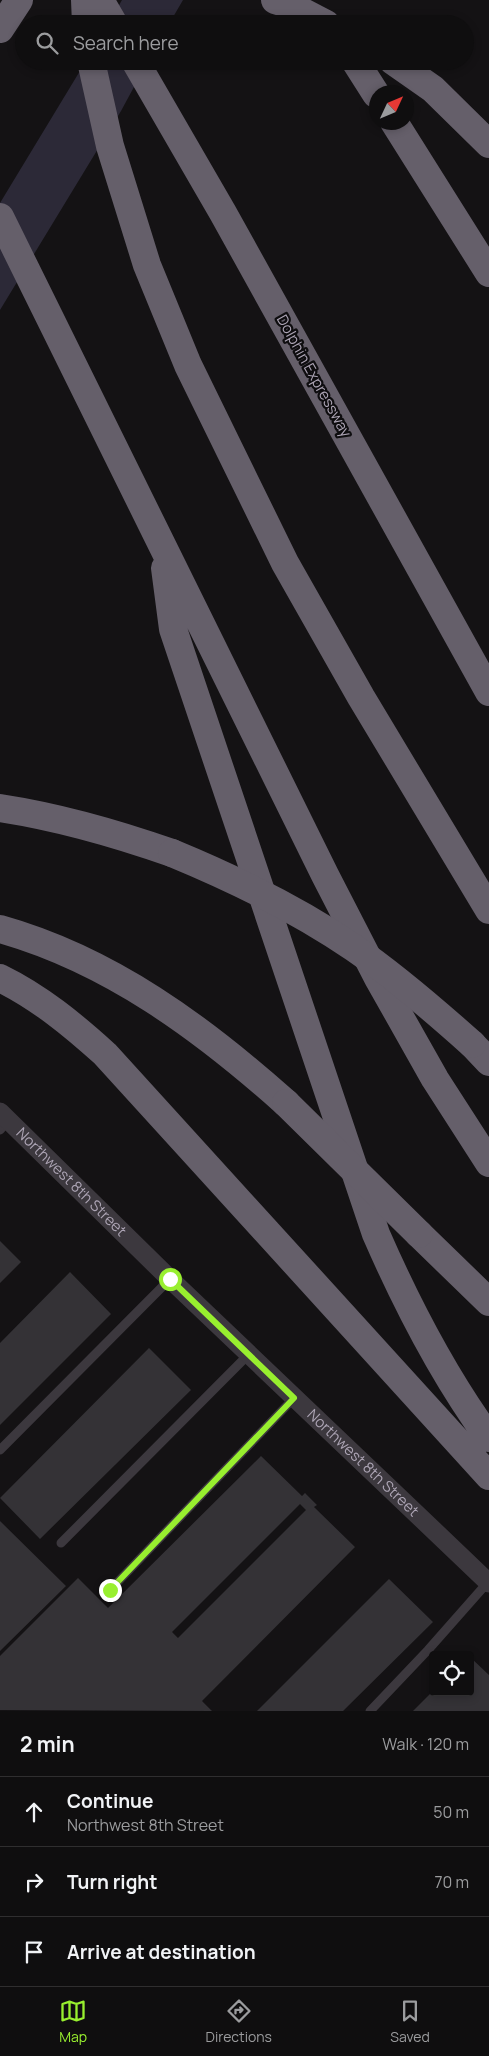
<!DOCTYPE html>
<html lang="en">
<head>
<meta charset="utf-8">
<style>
  :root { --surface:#0f0e0f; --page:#181718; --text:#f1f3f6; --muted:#9b9c9e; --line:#2f2e2f; --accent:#98ef2f }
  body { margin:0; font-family:Manrope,sans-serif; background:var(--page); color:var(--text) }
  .controls { position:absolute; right:15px; bottom:15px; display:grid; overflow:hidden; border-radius:5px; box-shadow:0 2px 8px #0003 }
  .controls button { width:45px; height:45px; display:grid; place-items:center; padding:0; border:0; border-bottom:1px solid var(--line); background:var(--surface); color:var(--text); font:25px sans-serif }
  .compass { position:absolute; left:369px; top:85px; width:45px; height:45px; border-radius:50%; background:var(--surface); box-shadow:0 2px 8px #0003; rotate:46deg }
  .stop { position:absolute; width:15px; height:15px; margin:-11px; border:4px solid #98ef2f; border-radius:50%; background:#fff }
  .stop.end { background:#98ef2f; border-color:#fff; box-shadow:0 1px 5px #0008 }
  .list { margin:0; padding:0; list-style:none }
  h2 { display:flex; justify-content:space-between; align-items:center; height:65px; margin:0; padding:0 20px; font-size:21px }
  h2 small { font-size:16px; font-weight:400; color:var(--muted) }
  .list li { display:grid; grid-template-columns:32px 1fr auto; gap:15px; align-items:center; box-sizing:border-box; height:70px; padding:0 20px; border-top:1px solid var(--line) }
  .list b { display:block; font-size:19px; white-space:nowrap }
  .list p { margin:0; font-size:16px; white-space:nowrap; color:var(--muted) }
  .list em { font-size:16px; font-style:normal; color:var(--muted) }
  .icon { flex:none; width:28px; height:28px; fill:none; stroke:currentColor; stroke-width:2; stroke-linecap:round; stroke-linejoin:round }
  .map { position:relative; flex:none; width:489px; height:1711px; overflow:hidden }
  .search { position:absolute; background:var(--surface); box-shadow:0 2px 8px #0003; left:15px; right:15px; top:15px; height:55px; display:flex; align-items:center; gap:12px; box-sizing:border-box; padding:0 18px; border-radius:28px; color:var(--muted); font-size:19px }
  .sheet { height:275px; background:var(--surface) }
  nav { display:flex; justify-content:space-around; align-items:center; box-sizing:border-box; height:70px; border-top:1px solid var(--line); background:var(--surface); font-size:14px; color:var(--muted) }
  nav a { display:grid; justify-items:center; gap:2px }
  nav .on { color:var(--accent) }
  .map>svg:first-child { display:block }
  .water { fill:#2c2937 }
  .building { fill:#343236; fill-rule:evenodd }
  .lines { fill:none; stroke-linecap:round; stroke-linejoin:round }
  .lane { stroke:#3c383e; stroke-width:9 }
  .street { stroke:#3c383e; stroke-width:19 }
  .highway { stroke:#655f6a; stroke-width:28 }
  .highway-bridge { stroke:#655f6a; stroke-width:28 }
  .route { stroke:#98ef2f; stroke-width:6 }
  .labels { text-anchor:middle; stroke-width:4.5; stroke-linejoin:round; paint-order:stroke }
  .street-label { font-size:15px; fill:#aca4b4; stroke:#0e0d0f }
</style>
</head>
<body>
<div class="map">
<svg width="489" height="1711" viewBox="0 0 489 1711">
  <rect width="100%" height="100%" fill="#141214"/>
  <path class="water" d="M122 0H183L169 24H108Z
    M86 61H148L121 111 0 310V203Z"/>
  <path class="building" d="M0 1241 21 1262 0 1283Z
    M70 1272 111 1314 0 1425V1343Z
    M149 1348 191 1390 40 1539 0 1498Z
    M261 1456 302 1496 305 1493 317 1505 314 1507 355 1547 202 1701 212 1711 0 1710V1656L78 1578 108 1608ZM300 1504 306 1510 178 1638 172 1632Z
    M0 1521 66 1586 0 1651Z
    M389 1579 433 1622 343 1711H257Z
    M470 1657 489 1675V1711H413L432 1692H470Z"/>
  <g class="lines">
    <path class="lane" d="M0 1130 8 1121
      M0 1450 170 1279
      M61 1543 249 1354
      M110 1590 294 1398
      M370 1711 428 1650 488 1582"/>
    <path class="street" id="s1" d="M0 1112 170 1279 489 1583"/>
    <path class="highway" d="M85 0 86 24
      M100 0 114 24
      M275 0 288 4 326 24
      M0 29 19 0
      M91 61 110 146 147 265 188 365 285 563 361 697 489 910
      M135 61 223 213 489 692
      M355 61 376 94
      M393 61 433 89 489 144
      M394 122 489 273
      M0 217 325 875 378 978 435 1079 489 1163
      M165 568 173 629 376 1234C407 1305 443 1375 489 1438
      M0 808C59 817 115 833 172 853
      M0 929C110 960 202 1028 286 1103
      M0 978C39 997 73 1025 105 1054L489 1476
      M472 1044 489 1062
      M419 1234 489 1302"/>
    <path class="highway-bridge" d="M172 853C235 879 297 909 354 948 396 977 434 1010 472 1044
      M286 1103 419 1234"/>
  </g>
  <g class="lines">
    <path class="route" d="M110 1590 294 1398 170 1279"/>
  </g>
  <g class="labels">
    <g class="street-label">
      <text transform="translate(314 376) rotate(61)" y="5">Dolphin Expressway</text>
      <text dy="5" stroke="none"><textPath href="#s1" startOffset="100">Northwest 8th Street</textPath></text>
      <text dy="5" stroke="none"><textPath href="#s1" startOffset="505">Northwest 8th Street</textPath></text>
    </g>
  </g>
</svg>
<div class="controls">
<button><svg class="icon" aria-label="locate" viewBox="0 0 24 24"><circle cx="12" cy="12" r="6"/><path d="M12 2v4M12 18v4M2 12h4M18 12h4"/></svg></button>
</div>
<svg class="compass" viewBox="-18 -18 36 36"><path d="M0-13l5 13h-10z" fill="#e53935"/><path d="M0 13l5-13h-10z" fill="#9b9c9e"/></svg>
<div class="stop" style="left:170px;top:1279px"></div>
<div class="stop end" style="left:110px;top:1590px"></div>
<div class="search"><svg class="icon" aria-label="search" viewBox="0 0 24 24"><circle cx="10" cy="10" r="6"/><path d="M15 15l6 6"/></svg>Search here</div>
</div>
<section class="sheet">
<h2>2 min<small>Walk · 120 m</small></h2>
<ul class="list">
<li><svg class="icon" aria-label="ahead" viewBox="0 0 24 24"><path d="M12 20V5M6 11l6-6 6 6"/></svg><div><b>Continue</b><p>Northwest 8th Street</p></div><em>50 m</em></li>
<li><svg class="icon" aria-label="right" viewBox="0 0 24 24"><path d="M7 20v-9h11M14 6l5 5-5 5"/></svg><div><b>Turn right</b></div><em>70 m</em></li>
<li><svg class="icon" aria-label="arrive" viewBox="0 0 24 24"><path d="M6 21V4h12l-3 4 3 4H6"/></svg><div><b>Arrive at destination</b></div></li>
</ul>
</section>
<nav>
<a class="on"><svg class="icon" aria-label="map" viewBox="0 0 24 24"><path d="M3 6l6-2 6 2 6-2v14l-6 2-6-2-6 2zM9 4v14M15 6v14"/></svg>Map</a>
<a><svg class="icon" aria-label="directions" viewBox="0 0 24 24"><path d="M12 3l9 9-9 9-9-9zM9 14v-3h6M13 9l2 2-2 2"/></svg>Directions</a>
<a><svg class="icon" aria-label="saved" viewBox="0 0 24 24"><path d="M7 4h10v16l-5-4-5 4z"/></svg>Saved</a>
</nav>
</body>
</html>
